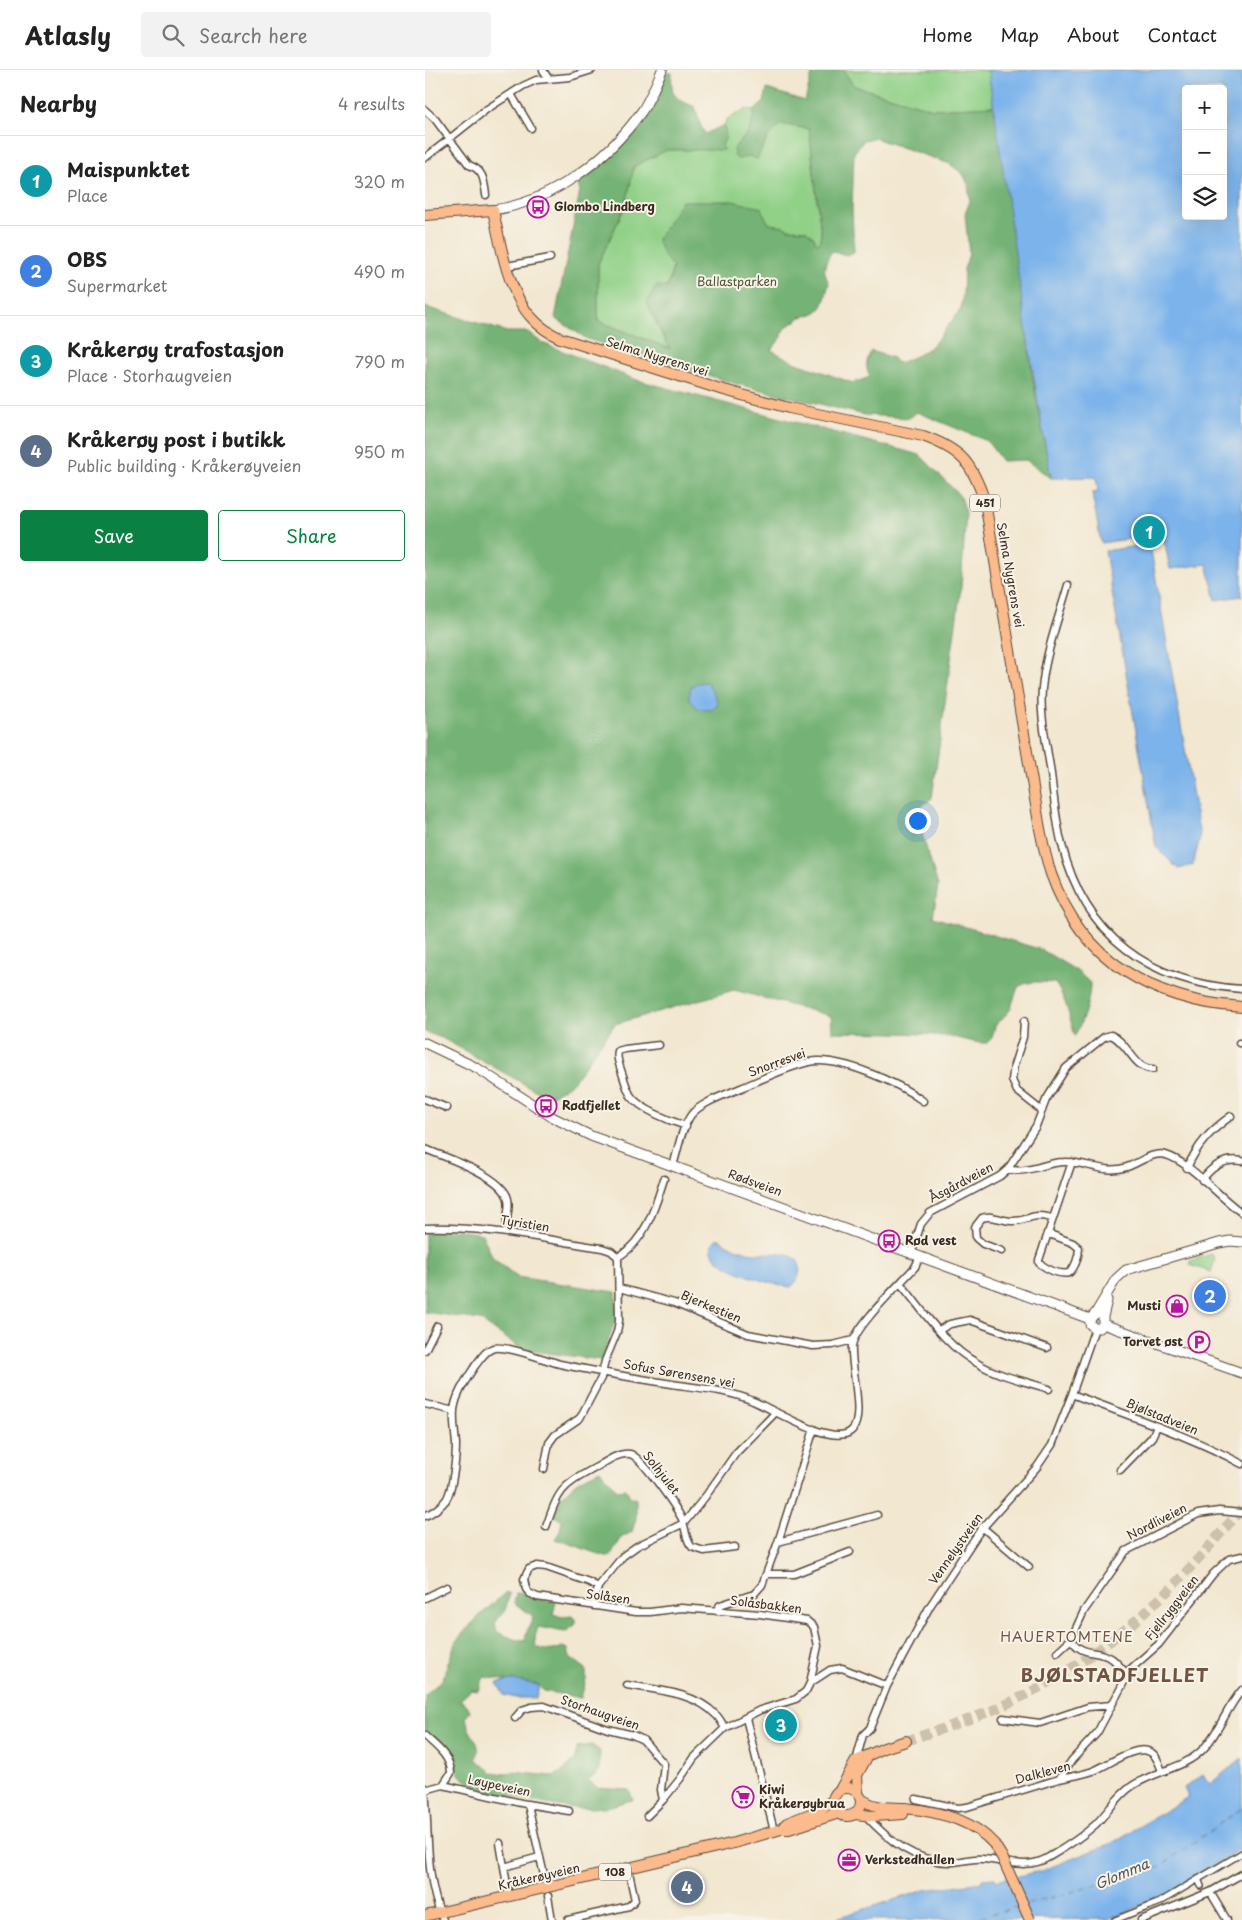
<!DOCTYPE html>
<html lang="en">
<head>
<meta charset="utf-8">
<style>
  :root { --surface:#fff; --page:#f2f2f2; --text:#222; --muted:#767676; --line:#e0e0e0; --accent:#0b8043 }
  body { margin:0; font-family:"Playpen Sans",sans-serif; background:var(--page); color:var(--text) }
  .controls { position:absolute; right:15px; top:15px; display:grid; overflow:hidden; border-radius:5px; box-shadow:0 5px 20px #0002 }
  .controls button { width:45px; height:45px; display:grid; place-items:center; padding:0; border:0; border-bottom:1px solid var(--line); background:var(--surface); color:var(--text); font:25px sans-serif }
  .you { position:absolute; left:492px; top:750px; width:18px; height:18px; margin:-12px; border:4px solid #fff; border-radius:50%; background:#1a73e8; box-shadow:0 0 0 8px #1a73e833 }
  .badge { display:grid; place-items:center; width:32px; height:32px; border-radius:50%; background:var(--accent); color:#fff; font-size:16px; font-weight:700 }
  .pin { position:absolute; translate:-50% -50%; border:2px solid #fff; box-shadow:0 1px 5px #0006 }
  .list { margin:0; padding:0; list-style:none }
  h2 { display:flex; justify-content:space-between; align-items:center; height:65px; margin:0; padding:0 20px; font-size:21px }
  h2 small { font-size:16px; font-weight:400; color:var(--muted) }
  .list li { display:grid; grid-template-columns:32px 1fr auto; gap:15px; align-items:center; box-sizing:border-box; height:90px; padding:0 20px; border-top:1px solid var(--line) }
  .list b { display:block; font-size:19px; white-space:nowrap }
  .list p { margin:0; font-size:16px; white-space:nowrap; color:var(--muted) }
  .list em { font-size:16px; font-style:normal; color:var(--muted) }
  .actions { display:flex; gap:10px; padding:15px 20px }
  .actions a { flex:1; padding:11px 0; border:1px solid var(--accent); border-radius:5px; text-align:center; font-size:18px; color:var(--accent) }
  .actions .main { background:var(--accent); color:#fff }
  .icon { flex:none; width:28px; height:28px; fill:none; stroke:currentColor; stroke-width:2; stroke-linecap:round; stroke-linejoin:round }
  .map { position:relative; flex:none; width:817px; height:1850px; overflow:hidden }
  header { display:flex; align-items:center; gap:30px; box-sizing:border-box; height:70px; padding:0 25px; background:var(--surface); border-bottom:1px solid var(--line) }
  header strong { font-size:24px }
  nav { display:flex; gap:28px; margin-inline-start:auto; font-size:18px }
  .search { width:350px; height:45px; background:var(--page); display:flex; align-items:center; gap:12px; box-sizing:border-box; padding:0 18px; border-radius:5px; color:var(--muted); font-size:19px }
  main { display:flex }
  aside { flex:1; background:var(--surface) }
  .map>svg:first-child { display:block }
  .green { fill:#90d087; stroke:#667d52 }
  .forest { fill:#74b274; stroke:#586e49; fill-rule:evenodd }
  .water { fill:#7cb3eb; stroke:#5c6e84; fill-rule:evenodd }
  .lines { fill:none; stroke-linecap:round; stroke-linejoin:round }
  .ferry { stroke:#4e535c; stroke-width:1; stroke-dasharray:6 5; stroke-linecap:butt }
  .primary-tunnel { stroke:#cdc1ac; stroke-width:10; stroke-dasharray:10 5; stroke-linecap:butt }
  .pedestrian-casing { stroke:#564639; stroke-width:8 }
  .minor-casing { stroke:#564639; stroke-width:9 }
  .tertiary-casing { stroke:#564639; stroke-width:11 }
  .primary-casing { stroke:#564639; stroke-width:12 }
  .pedestrian { stroke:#fff; stroke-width:5 }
  .minor { stroke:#fff; stroke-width:6 }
  .tertiary { stroke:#fff; stroke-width:9 }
  .primary { stroke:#fbbb8c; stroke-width:10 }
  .primary-bridge-casing { stroke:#564639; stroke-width:12; stroke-linecap:butt }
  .primary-bridge { stroke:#fbbb8c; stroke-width:10 }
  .labels { text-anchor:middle; stroke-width:4; stroke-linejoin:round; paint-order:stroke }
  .shield { fill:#f7f3e8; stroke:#73665b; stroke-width:1 }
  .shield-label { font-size:11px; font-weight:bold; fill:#3b2a1e }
  .poi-label { font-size:12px; font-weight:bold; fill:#3b2a1e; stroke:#f7f3e8; text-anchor:start }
  .park-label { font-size:12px; fill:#505438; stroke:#f7f3e8 }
  .street-label { font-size:12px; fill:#3b2a1e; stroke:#f7f3e8 }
  .neighbourhood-label { font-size:14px; letter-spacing:1px; fill:#735440; stroke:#f7f3e8 }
  .water-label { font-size:14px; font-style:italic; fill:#4e535c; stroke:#f7f3e8 }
  .district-label { font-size:18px; font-weight:bold; letter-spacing:1px; fill:#735440; stroke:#f7f3e8 }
</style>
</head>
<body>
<header>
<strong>Atlasly</strong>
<div class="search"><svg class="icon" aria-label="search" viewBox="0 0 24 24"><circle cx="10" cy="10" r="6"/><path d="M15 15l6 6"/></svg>Search here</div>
<nav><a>Home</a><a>Map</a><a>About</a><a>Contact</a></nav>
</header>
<main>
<aside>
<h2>Nearby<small>4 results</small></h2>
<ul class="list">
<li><span class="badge" style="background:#0f9aa8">1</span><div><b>Maispunktet</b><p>Place</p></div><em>320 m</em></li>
<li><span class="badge" style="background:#3f7fe0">2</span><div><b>OBS</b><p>Supermarket</p></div><em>490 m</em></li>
<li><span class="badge" style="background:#0f9aa8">3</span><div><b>Kråkerøy trafostasjon</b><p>Place · Storhaugveien</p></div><em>790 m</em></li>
<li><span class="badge" style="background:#5c6f8a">4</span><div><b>Kråkerøy post i butikk</b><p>Public building · Kråkerøyveien</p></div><em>950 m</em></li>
</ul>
<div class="actions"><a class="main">Save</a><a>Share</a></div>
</aside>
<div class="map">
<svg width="817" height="1850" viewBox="0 0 817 1850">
  <rect width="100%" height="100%" fill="#f7f3e8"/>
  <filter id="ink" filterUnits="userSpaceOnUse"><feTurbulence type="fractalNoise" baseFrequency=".02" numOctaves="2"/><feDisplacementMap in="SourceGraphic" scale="10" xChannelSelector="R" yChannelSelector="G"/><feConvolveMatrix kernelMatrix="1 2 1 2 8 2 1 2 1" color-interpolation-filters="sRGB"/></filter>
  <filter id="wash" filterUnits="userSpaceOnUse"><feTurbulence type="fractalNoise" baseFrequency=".0096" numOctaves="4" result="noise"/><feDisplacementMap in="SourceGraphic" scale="20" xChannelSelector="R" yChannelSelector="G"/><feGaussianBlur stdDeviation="1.12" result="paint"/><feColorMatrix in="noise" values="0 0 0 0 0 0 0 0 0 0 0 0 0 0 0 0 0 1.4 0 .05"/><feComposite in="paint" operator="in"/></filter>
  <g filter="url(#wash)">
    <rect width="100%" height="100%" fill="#f2e7d0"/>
    <path class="green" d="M418 0H563L569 36 508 39 429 16Z
      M322 39 329 41C329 56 322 65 311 75L318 88 324 86 332 89 343 67 356 54 384 59 396 164 394 173 390 172V168L380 160 363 159 358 156 344 154 338 143V140L239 186 248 197 242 217 231 216 222 233 234 260 246 279 173 251V194L201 134 209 96 242 80 298 79 297 75 301 67 299 55 302 49Z
      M787 1184 790 1189 786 1202 765 1195V1191Z"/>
    <path class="forest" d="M388 0H418L429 16 508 39 569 36 600 245 607 304 626 408 601 390 577 391 562 371 492 342 484 348 440 345 312 314 162 269 130 248 155 121 152 112C163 103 176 96 186 86 211 62 227 34 241 3H247C245 25 250 29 270 37L275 54 280 64 299 55 301 67 297 75 299 80H242L209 96 201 134 173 194V251L245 279 222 233 231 216 243 217 248 197 239 186 232 170 257 131H307L337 138 338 143 344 154 358 156 363 159 380 160 390 168V172L394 173 396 164 384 59 356 54 343 67 332 89 324 86 313 89 309 86C307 74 316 73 322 65 326 59 329 48 329 41L339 32 342 19 380 31ZM450 68 525 94 538 104 543 114 545 131 540 144 544 184 539 199 538 225 536 239 508 275 493 285 475 293 471 292 468 288 446 281C441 291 440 297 445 307L428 313 369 292 346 280 357 267C356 255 369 255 375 247 400 243 398 235 404 213 397 200 399 194 407 181L422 185 429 182 427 140 429 83 439 70Z
      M0 237 82 262H103L117 273 212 310 495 385 536 427 541 443 536 517 507 728 497 736 489 738 513 816 508 847 617 880 652 901 665 913C665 932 658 949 650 966 644 947 642 930 630 913 617 912 604 910 593 917L585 940 570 956 567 968 562 973C550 974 533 967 520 966 483 962 445 963 407 962L406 946 309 920 190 954 148 1012 124 1028 17 968 0 962Z
      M0 1159 33 1160 57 1164 68 1188 92 1207 191 1222 192 1246 176 1290 108 1281 91 1275 55 1250 0 1242Z
      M175 1400 192 1420 201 1419 205 1427 211 1429V1448L207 1462 197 1467 185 1487C166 1483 149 1474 130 1469L135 1461 137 1451 130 1446 135 1428 154 1410Z
      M81 1522 85 1524 80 1540 70 1553 72 1562 89 1569 100 1571C100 1561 106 1556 108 1546L89 1533 91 1523 96 1522 111 1529 131 1532 128 1544 137 1547 147 1546 150 1549V1555L140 1562 113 1557 110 1567 111 1577C121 1581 127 1582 137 1577L143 1579 145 1587 161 1599V1609L156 1628 119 1621 114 1615 59 1607 53 1621 46 1620 35 1630 42 1635 45 1641 41 1647C42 1652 43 1658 46 1663 52 1673 56 1677 51 1689L67 1702 81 1704 88 1702 128 1706 137 1702 150 1689 152 1677 167 1675 175 1681 174 1701 163 1711 173 1718 204 1720 208 1730C197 1731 191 1736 180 1737 167 1738 153 1739 141 1737 114 1733 58 1724 38 1708 32 1704 30 1695 27 1689 20 1677 11 1668 0 1662V1625L17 1610 31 1571 51 1549Z"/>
    <path class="water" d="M563 0H817V526L791 530 782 494 745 499 738 464 676 473 667 423 673 422 671 407 626 408C601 273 584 136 563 0ZM761 19H798V146H761Z
      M725 474 775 767 768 795 753 799 731 777 680 481Z
      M281 612 283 613 292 631V635L287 640 273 639 264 628 266 617 272 613Z
      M291 1169H295C302 1175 315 1180 323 1182 338 1186 373 1177 375 1198 375 1205 372 1212 367 1216L365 1217C349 1215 267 1194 291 1169Z
      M87 1610 114 1615 111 1628H91L79 1625 72 1613Z
      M817 1688V1779L734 1829 683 1849 405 1850 500 1820 557 1812V1809L570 1808 571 1811 616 1801 687 1773 763 1727 759 1718 778 1705 785 1714Z"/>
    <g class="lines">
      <path class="ferry" d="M603 1834 733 1798 817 1738
        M545 1850 595 1836"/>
    </g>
  </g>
  <g filter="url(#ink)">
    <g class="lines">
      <path class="primary-tunnel" d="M481 1671C517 1659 554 1647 588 1631 640 1606 687 1573 729 1534 761 1505 788 1471 817 1439"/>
      <g class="pedestrian-casing">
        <path id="pedestrian" d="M773 1809 776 1816
          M690 1850 735 1832 817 1783"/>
      </g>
      <g class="minor-casing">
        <path id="minor" d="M118 0 123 8
          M86 24 106 58
          M0 40 10 49 44 95C59 100 59 111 61 125
          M0 88 62 39 98 16 111 10 145 7 167 0
          M82 196 125 188
          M643 515C634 547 622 578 618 610 613 641 622 674 626 704 629 728 631 752 637 775 660 867 725 913 817 919
          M599 951 598 967 589 995 587 1010 592 1021 617 1041
          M814 973H817
          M234 975 200 979 193 981C191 987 194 994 196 1000 199 1008 201 1018 206 1026 215 1039 245 1051 261 1056
          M0 1029 22 1038
          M0 1079C20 1087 78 1106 83 1129 86 1142 77 1152 86 1163
          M248 1096C253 1080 256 1059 266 1045 275 1033 302 1024 316 1018 338 1009 361 997 384 992 414 986 474 1013 498 1031
          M762 1098C773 1074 785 1061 806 1046
          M583 1099C600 1105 621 1092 639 1092 661 1091 679 1105 702 1097 714 1093 728 1081 741 1085 765 1092 795 1128 817 1143
          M777 1110C787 1096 800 1088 817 1091
          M0 1158C60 1156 118 1169 177 1178L186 1181 193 1187 194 1251 192 1262 180 1291 176 1308 155 1348 130 1365 124 1373 119 1399
          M622 1163 648 1173 654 1178C654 1186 650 1198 644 1203 634 1205 622 1199 614 1193V1190L647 1092
          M577 1181 558 1174 551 1168 550 1157 557 1148C567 1144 577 1151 588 1151 605 1151 605 1142 627 1148
          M486 1184 496 1154 505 1143 575 1106 583 1099 611 1056 621 1030 641 998 679 967 686 965C703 972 709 1000 728 999
          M193 1187C220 1171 230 1138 239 1109
          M475 1213C498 1240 520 1276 552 1293 573 1306 600 1311 624 1319
          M194 1218 249 1233 323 1264 388 1276 408 1275 428 1270
          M514 1260 525 1254 545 1250 622 1278
          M0 1280 12 1256
          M647 1324C704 1346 763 1365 817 1394
          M0 1334 29 1341
          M695 1400 727 1367 732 1356
          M0 1446C7 1443 16 1436 21 1430 28 1419 31 1388 31 1374 30 1363 28 1351 29 1340 31 1324 41 1310 50 1296 55 1290 60 1280 69 1278 82 1275 120 1290 135 1294 172 1302 209 1308 247 1314 274 1318 303 1320 328 1331 348 1339 407 1377 426 1361 441 1349 425 1296 427 1276 429 1257 476 1213 490 1197L495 1187
          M121 1457C134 1420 135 1417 170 1398 179 1393 193 1382 205 1384 216 1386 251 1437 257 1449 261 1458 260 1470 267 1477L279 1481 310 1477
          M557 1457 604 1497
          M353 1472 452 1445
          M342 1504H369L425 1482
          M173 1517 164 1512 121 1497 112 1496 104 1499 99 1509 101 1519 104 1523 112 1527 211 1542H225L256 1538 335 1544 382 1551 389 1557 393 1576 385 1613
          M0 1528 22 1517
          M169 1536 173 1517 198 1486 212 1476 259 1453 280 1427 311 1383 351 1342
          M291 1541 295 1535 329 1524 337 1515 353 1472 389 1359
          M632 1582 646 1569
          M701 1603C696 1598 692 1592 686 1588 671 1579 657 1587 646 1569L659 1541 701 1481 773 1444 794 1441 817 1443
          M202 1615C231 1620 270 1622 291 1645 295 1648 297 1654 300 1658
          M90 1648 97 1640 106 1637 119 1636 183 1659 208 1665 218 1670 239 1694 236 1720 238 1730
          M321 1648 349 1761
          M578 1648 615 1653 663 1637 687 1635
          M0 1666C11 1676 26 1687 26 1703L18 1715
          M431 1691 438 1665 445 1658 462 1616 505 1536 554 1462 612 1397 627 1375 647 1324 670 1258
          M634 1709 647 1690 672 1663 700 1610 701 1603 734 1574 788 1504 804 1489 817 1486
          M0 1718C4 1762 0 1809 18 1850
          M0 1720 18 1715 96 1733 144 1741
          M491 1729 533 1738 542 1737 634 1709C645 1707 656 1705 668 1701 682 1696 710 1674 725 1682 732 1685 734 1694 737 1701
          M103 1735 122 1818
          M222 1746 238 1730 255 1709 269 1688 300 1658 335 1640 371 1629 381 1621 385 1613 405 1600 417 1598 462 1616
          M441 1746C463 1770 490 1792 524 1792 535 1793 547 1787 558 1789 581 1791 603 1800 624 1787 638 1779 659 1765 671 1754 683 1742 692 1726 707 1716 731 1700 761 1699 780 1677 795 1660 802 1637 817 1620
          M75 1773 84 1827
          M79 1797 114 1787
          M785 1822 802 1850
          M123 1826 127 1850
          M143 1850 204 1836 210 1830 203 1798
          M716 1850 785 1822 817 1804"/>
      </g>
      <g class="tertiary-casing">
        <path id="tertiary" d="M68 140C127 132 183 89 217 41 225 29 231 14 237 0
          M0 973 52 998 127 1047 166 1066 665 1249
          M665 1249 670 1244 691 1209 701 1200 794 1173 805 1171 817 1172
          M665 1249V1254L669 1258H675L678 1254
          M678 1254 817 1303
          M678 1254V1247L682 1230"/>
      </g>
      <g class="primary-casing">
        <path id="primary" d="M0 145 68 140C75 173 83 223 107 248 115 257 124 263 135 268L292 318 364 338 498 366C537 380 547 393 560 432L615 759C618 774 621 789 626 804 657 891 728 931 817 937
          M408 1732a14 14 0 1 1 28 0a14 14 0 1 1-28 0Z
          M415 1720 431 1691 459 1678 481 1671
          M433 1723 432 1705 442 1687
          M435 1728C450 1739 462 1737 480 1738 511 1741 547 1749 569 1774
          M429 1744 449 1746 478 1744
          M359 1756 362 1753 395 1740 408 1730
          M0 1846 309 1773 356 1759H364L414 1743"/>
      </g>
      <use href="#pedestrian" class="pedestrian"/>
      <use href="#minor" class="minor"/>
      <use href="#tertiary" class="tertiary"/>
      <use href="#primary" class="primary"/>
      <g class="primary-bridge-casing">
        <path id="primary-bridge" d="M569 1774 577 1787 605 1850"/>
      </g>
      <use href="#primary-bridge" class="primary-bridge"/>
    </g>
  </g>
  <defs>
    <g id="bus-ring" transform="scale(1.125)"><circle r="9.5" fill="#f7f3e8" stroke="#b5179e" stroke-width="1.5"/><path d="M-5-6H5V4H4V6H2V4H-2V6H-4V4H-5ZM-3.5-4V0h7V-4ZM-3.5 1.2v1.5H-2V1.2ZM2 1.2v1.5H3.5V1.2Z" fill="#b5179e"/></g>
    <g id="shop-ring" transform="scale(1.125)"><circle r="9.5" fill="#f7f3e8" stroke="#b5179e" stroke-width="1.5"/><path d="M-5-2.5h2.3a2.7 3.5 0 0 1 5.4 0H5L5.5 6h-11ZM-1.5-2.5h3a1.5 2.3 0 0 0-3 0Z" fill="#b5179e"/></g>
    <g id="parking-ring" transform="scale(1.125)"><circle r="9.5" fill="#f7f3e8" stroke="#b5179e" stroke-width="1.5"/><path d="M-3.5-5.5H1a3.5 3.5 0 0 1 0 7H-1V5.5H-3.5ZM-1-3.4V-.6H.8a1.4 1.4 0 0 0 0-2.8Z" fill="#b5179e"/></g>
    <g id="supermarket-ring" transform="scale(1.125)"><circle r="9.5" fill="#f7f3e8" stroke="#b5179e" stroke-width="1.5"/><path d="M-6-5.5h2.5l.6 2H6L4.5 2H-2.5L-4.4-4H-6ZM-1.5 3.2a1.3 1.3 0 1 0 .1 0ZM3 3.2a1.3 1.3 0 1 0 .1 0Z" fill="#b5179e"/></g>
    <g id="office-ring" transform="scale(1.125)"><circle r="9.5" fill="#f7f3e8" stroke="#b5179e" stroke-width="1.5"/><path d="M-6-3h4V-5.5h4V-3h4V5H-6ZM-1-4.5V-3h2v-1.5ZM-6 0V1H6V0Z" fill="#b5179e"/></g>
  </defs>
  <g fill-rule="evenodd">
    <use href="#bus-ring" x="113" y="137"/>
    <use href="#bus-ring" x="121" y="1036"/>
    <use href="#bus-ring" x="464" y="1171"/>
    <use href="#shop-ring" x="752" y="1236"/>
    <use href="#parking-ring" x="774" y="1272"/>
    <use href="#supermarket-ring" x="318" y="1727"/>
    <use href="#office-ring" x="424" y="1790"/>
  </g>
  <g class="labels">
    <g class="shield">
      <rect x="545" y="424.5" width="30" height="17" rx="4"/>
      <rect x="174" y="1793.5" width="32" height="17" rx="4"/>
    </g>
    <g class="shield-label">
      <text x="560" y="437">451</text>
      <text x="190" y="1806">108</text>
    </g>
    <g class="poi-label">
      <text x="129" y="141">Glombo Lindberg</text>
      <text x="137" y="1040">Rødfjellet</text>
      <text x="480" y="1175">Rød vest</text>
      <text x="736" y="1240" text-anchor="end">Musti</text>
      <text x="758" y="1276" text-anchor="end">Torvet øst</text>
      <text x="334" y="1724">Kiwi<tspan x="334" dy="14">Kråkerøybrua</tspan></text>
      <text x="440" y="1794">Verkstedhallen</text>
    </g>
    <g class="park-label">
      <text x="312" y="216">Ballastparken</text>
    </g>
    <g class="street-label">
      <text transform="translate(232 287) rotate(17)" y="4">Selma Nygrens vei</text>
      <text transform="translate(585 505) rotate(80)" y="4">Selma Nygrens vei</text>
      <text transform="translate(352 993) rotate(-20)" y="4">Snorresvei</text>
      <text transform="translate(330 1113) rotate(20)" y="4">Rødsveien</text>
      <text transform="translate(536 1113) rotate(-28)" y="4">Åsgårdveien</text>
      <text transform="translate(100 1154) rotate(9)" y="4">Tyristien</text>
      <text transform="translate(286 1237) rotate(23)" y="4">Bjerkestien</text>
      <text transform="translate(254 1304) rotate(10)" y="4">Sofus Sørensens vei</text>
      <text transform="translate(737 1347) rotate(22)" y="4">Bjølstadveien</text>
      <text transform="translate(236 1403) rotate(52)" y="4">Solhjulet</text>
      <text transform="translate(732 1452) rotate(-27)" y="4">Nordliveien</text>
      <text transform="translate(531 1479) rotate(-55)" y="4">Vennelystveien</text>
      <text transform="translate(183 1527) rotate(8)" y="4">Solåsen</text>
      <text transform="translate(341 1535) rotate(7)" y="4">Solåsbakken</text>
      <text transform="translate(747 1538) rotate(-52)" y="4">Fjellryggveien</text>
      <text transform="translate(175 1643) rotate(19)" y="4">Storhaugveien</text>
      <text transform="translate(618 1703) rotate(-15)" y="4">Dalkleven</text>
      <text transform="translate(74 1716) rotate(12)" y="4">Løypeveien</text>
      <text transform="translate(114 1807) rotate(-13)" y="4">Kråkerøyveien</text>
    </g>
    <g class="neighbourhood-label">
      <text x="642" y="1572">HAUERTOMTENE</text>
    </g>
    <g class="water-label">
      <text transform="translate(697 1804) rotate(-23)" y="5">Glomma</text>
    </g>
    <g class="district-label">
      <text x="690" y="1612">BJØLSTADFJELLET</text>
    </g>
  </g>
</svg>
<div class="controls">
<button>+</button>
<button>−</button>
<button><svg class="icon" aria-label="layers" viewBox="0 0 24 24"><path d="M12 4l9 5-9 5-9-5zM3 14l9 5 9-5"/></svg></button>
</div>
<div class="you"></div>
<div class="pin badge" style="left:724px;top:462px;background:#0f9aa8">1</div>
<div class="pin badge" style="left:785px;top:1226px;background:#3f7fe0">2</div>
<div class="pin badge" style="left:356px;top:1655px;background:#0f9aa8">3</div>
<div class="pin badge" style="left:262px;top:1817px;background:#5c6f8a">4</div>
</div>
</main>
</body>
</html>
